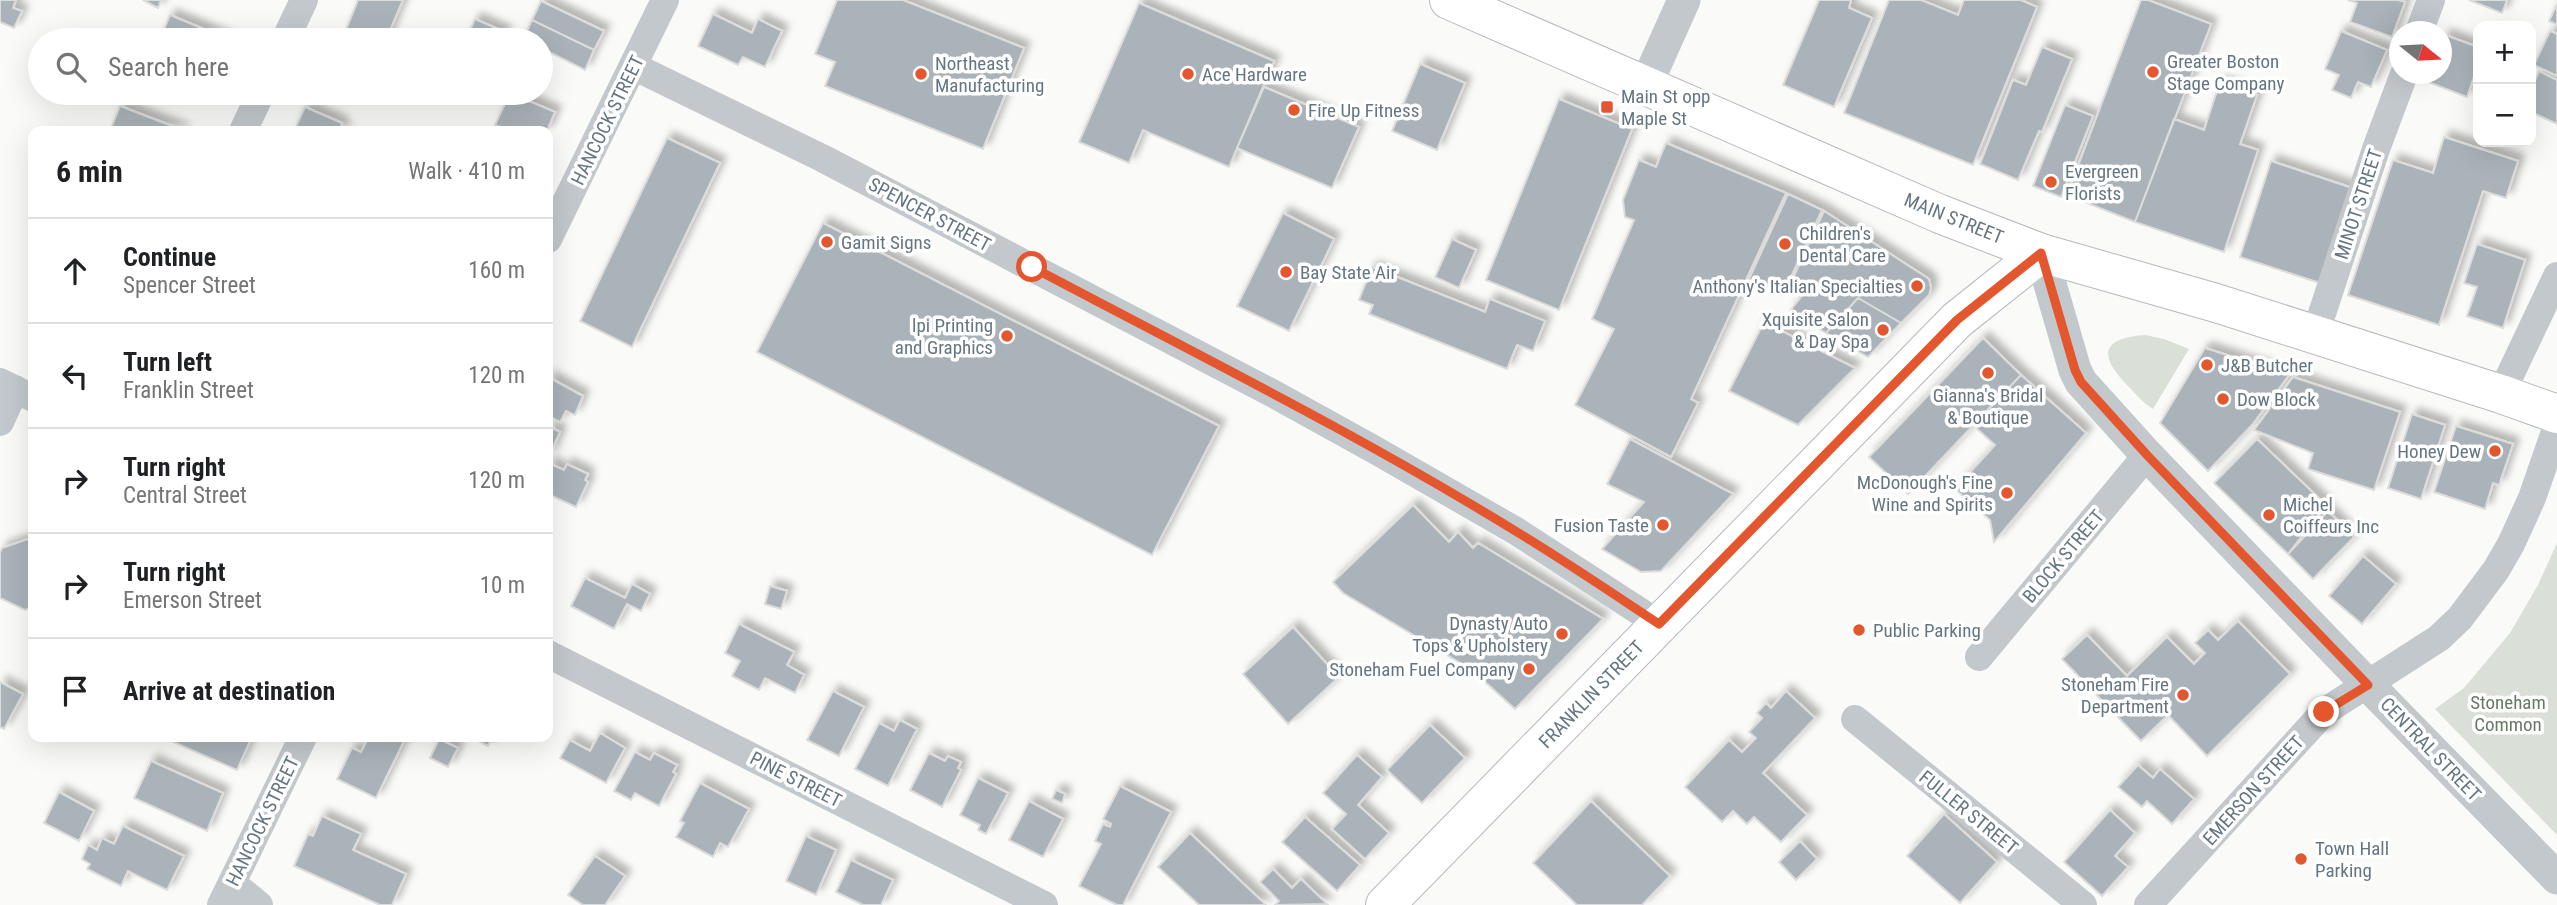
<!DOCTYPE html>
<html lang="en">
<head>
<meta charset="utf-8">
<style>
  :root { --surface:#fff; --page:#f6f6f6; --text:#202124; --muted:#757577; --line:#e0e0e0 }
  body { margin:0; font-family:"Roboto Condensed",sans-serif; background:var(--page); color:var(--text) }
  .controls { position:absolute; right:21px; top:21px; display:grid; overflow:hidden; border-radius:14px; box-shadow:0 7px 28px #0002 }
  .controls button { width:63px; height:63px; display:grid; place-items:center; padding:0; border:0; border-bottom:2px solid var(--line); background:var(--surface); color:var(--text); font:35px sans-serif }
  .compass { position:absolute; left:2389px; top:21px; width:63px; height:63px; border-radius:50%; background:var(--surface); box-shadow:0 7px 28px #0002; rotate:108deg }
  .stop { position:absolute; width:21px; height:21px; margin:-16px; border:5px solid #e4572e; border-radius:50%; background:#fff }
  .stop.end { background:#e4572e; border-color:#fff; box-shadow:0 2px 7px #0008 }
  .list { margin:0; padding:0; list-style:none }
  h2 { display:flex; justify-content:space-between; align-items:center; height:91px; margin:0; padding:0 28px; font-size:30px }
  h2 small { font-size:23px; font-weight:400; color:var(--muted) }
  .list li { display:grid; grid-template-columns:46px 1fr auto; gap:21px; align-items:center; box-sizing:border-box; height:105px; padding:0 28px; border-top:2px solid var(--line) }
  .list b { display:block; font-size:26px; white-space:nowrap }
  .list p { margin:0; font-size:23px; white-space:nowrap; color:var(--muted) }
  .list em { font-size:23px; font-style:normal; color:var(--muted) }
  .icon { flex:none; width:38px; height:38px; fill:none; stroke:currentColor; stroke-width:2; stroke-linecap:round; stroke-linejoin:round }
  .map { position:relative; flex:none; width:2557px; height:905px; overflow:hidden }
  .search { position:absolute; background:var(--surface); box-shadow:0 7px 28px #0002; left:28px; top:28px; width:525px; height:77px; display:flex; align-items:center; gap:18px; box-sizing:border-box; padding:0 24px; border-radius:38px; color:var(--muted); font-size:26px }
  .panel { position:absolute; background:var(--surface); box-shadow:0 7px 28px #0002; left:28px; top:126px; width:525px; height:616px; border-radius:14px }
  .map>svg:first-child { display:block }
  .green { fill:#dadfd7 }
  .building { fill:#aab3b9; stroke:#dcdcda; stroke-width:2; filter:url(#shadow) }
  .lines { fill:none; stroke-linecap:round; stroke-linejoin:round }
  .secondary-casing { stroke:#b3babf; stroke-width:40 }
  .primary-casing { stroke:#b5babe; stroke-width:40 }
  .minor { stroke:#c3c8cc; stroke-width:28 }
  .tertiary { stroke:#c3c8cc; stroke-width:33 }
  .secondary { stroke:#fff; stroke-width:38 }
  .primary { stroke:#fff; stroke-width:38 }
  .route { stroke:#e4572e; stroke-width:9 }
  .poi-dot { fill:#e4572e; stroke:#fff; stroke-width:2.5 }
  .labels { text-anchor:middle; stroke-width:7; stroke-linejoin:round; paint-order:stroke }
  .poi-label { font-size:19px; fill:#657683; stroke:#fff; text-anchor:start }
  .street-label { font-size:19px; fill:#657683; stroke:#fff }
  .park-label { font-size:19px; fill:#687a64; stroke:#fff }
</style>
</head>
<body>
<div class="map">
<svg width="2557" height="905" viewBox="0 0 2557 905">
  <defs>
    <filter id="shadow"><feDropShadow dx="6" dy="-6" stdDeviation="3.5" flood-color="#0004"/></filter>
  </defs>
  <rect width="100%" height="100%" fill="#fafaf8"/>
  <path class="green" d="M2145 335 2164 339 2189 349 2153 409C2143 403 2136 394 2128 386 2098 356 2101 338 2145 335Z
    M2557 543V835L2435 709 2464 688 2510 633 2538 585Z"/>
  <path class="building" d="M0 0H16L13 8 22 11 14 28 0 22Z
    M143 0H161L158 8Z
    M358 0H403L387 37 394 40H357L344 35Z
    M837 0H903L1024 48 983 149 825 86 835 62 815 54Z
    M1819 0H1851L1849 8 1872 18 1834 107 1783 85Z
    M1889 0H1921L1958 15 1964 0H2021L2037 7 1973 165 1844 113Z
    M2141 0H2148L2211 24 2135 222 2067 195Z
    M2348 0H2398L2405 2 2392 37 2350 22 2357 3Z
    M2469 0H2507L2502 13Z
    M541 1 604 31 594 50 532 20Z
    M1139 3 1274 61 1229 167 1143 130 1129 163 1079 142Z
    M2557 4V25L2549 21Z
    M713 14 752 33 758 19 782 31 765 67 743 57 738 65 698 46Z
    M170 15 230 40H160Z
    M475 19 505 32 502 40H474L467 37Z
    M532 20 594 50 585 70 541 48V40H523Z
    M2341 31 2387 50 2371 87 2358 82 2351 98 2332 90 2339 75 2325 69Z
    M2550 31 2557 34V76L2534 65Z
    M2445 35 2478 47V65L2467 97 2428 82 2431 74H2442V44Z
    M2042 47 2072 59 2042 132 2039 131 2018 180 1980 164 2013 80 2026 85Z
    M1420 64 1465 83 1437 150 1392 131Z
    M2539 71 2557 80V124L2531 112V90Z
    M2220 82 2257 95 2240 144 2258 150 2224 252 2135 222 2174 119 2204 130Z
    M1264 87 1359 127 1332 188 1237 148Z
    M510 93 555 112 547 131H510L495 125Z
    M1559 99 1632 129 1559 310 1486 280Z
    M2065 105 2093 116 2061 197 2033 186Z
    M120 106 185 131H110Z
    M305 107 342 123 340 128 347 131H294Z
    M2444 137 2518 161 2506 198 2483 191 2439 325 2348 295 2393 160 2433 173Z
    M667 138 720 163 632 347 580 321Z
    M1666 143 1786 193 1691 399 1698 403 1671 457 1575 405 1614 329 1592 319 1634 220 1625 217 1623 200 1639 160 1656 167Z
    M2271 161 2352 188 2320 283 2240 257Z
    M1788 194 1822 210 1783 294 1749 279Z
    M1824 211 1929 279 1931 288 1929 295 1901 323 1858 298 1826 333 1790 311 1801 297 1788 289Z
    M1283 213 1334 239 1289 331 1237 306Z
    M823 223 1219 426 1152 555 757 352Z
    M1452 239 1476 250 1459 288 1435 277Z
    M2477 244 2525 260 2503 328 2467 316 2477 287 2464 283Z
    M1372 267 1485 312 1490 299 1545 321 1533 351 1517 345 1507 369 1369 314 1373 305 1359 300Z
    M1858 298 1901 323 1868 357 1826 333Z
    M1764 322 1855 368 1798 425 1729 391Z
    M1983 338 2021 375 1908 494 1869 457Z
    M2205 348 2289 375 2252 425 2208 471 2160 423Z
    M2021 375 2086 433 1994 542 1990 520 1955 489 1995 445 1973 425Z
    M548 377 583 396 575 415 566 411 560 422 548 416Z
    M2293 377 2400 412 2374 490 2308 469 2313 453 2254 430Z
    M2412 414 2445 425 2421 499 2388 488Z
    M548 426 560 432 548 458Z
    M2456 426 2513 444 2499 485 2493 483 2485 509 2434 492Z
    M1630 439 1733 494 1661 571 1641 572 1602 549 1644 502 1607 484Z
    M2257 439 2326 505 2288 554 2214 483Z
    M548 463 564 470 567 464 588 474 585 480 588 482 576 507 548 494Z
    M1413 505 1449 542 1458 532 1473 548 1478 543 1603 619 1515 709 1472 670 1343 593 1333 582Z
    M2328 511 2354 537 2313 579 2288 554Z
    M28 539 33 541V607L25 610 0 598V553L2 548Z
    M2363 556 2396 584 2362 624 2329 596Z
    M585 578 625 598 632 584 650 594 641 611 627 604 614 629 571 606Z
    M770 586 787 591 781 609 765 604Z
    M2238 621 2290 674 2207 756 2168 715 2141 741 2062 659 2087 635 2127 676 2167 637 2194 664 2205 653 2195 643 2208 630 2218 640Z
    M739 624 794 652 787 665 804 675 795 693 765 678 759 690 732 676 740 661 725 653Z
    M1293 627 1339 677 1288 724 1243 674Z
    M0 682 23 694 4 729 0 727Z
    M833 691 864 707 839 756 807 740Z
    M1786 691 1815 718 1763 773 1807 815 1781 842 1754 817 1747 824 1733 811 1722 822 1685 787 1729 740 1742 752 1756 738 1749 732 1762 718 1757 713 1766 703 1771 708Z
    M900 720 917 729 888 786 855 769 879 723 894 731Z
    M1430 725 1465 758 1422 803 1387 770Z
    M600 733 625 748 606 783 560 758 570 740 590 751Z
    M173 737H247L251 739 237 770 171 741Z
    M369 737 405 739 376 798 337 779 352 748 361 752Z
    M471 737H492L488 746Z
    M439 739 458 748 448 767 430 758Z
    M635 752 650 760 654 753 677 765 673 772 676 774 659 806 635 793 631 800 614 791Z
    M929 753 945 761 948 756 961 762 958 768 961 770 942 807 910 790Z
    M1357 755 1382 777 1358 805 1389 833 1365 859 1332 829 1346 814 1323 793Z
    M151 761 223 793 207 831 134 798Z
    M2138 765 2153 778 2160 769 2194 799 2172 824 2147 801 2142 807 2118 787Z
    M978 778 1008 793 986 834 978 830 980 825 960 815Z
    M700 783 749 809 728 847 720 843 713 857 676 837 684 823 680 821Z
    M1120 786 1171 812 1123 905H1117L1079 886 1101 844 1095 841 1103 824 1110 827 1111 824 1103 819Z
    M1056 790 1065 794 1062 803 1052 799Z
    M59 792 94 811 79 841 44 823Z
    M1029 801 1063 819 1043 857 1009 840Z
    M1591 801 1670 876 1642 905H1577L1533 863Z
    M2110 810 2135 833 2115 856 2128 867 2102 896 2064 862Z
    M1944 814 1997 862 1960 903 1907 856Z
    M322 816 361 834 353 850 406 874 392 905H380L294 866 308 834 313 836Z
    M1305 817 1360 865 1337 891 1282 842Z
    M123 826 184 856 167 890 128 871 121 886 87 869 90 864 82 859 88 845 97 850 102 838 114 844Z
    M1190 833 1266 905H1199L1158 867Z
    M806 836 836 850 816 895 786 881Z
    M1800 841 1817 859 1796 880 1779 862Z
    M595 856 625 876 605 905H583L568 895Z
    M851 860 893 880 881 905H863L836 892Z
    M1273 869 1292 888 1301 879 1327 904 1275 905 1279 901 1260 882Z"/>
  <g class="lines">
    <g class="secondary-casing">
      <path id="secondary" d="M1385 905 1957 320 2041 253"/>
    </g>
    <g class="primary-casing">
      <path id="primary" d="M1449 0 1940 214 2041 253 2216 303 2501 394 2557 414"/>
    </g>
    <path class="minor" d="M2419 32 2431 0
      M285 40 304 0
      M633 66 822 158 1272 393 1375 450 1516 531 1659 624
      M243 131 261 93
      M548 239 665 0
      M2315 335 2376 149 2404 74
      M0 382 33 398
      M2501 394 2557 276
      M0 422 15 389
      M548 654 1044 905
      M1979 657 2147 455
      M1855 719 2083 905
      M232 883 259 905
      M221 905 303 737
      M2148 905 2324 712 2439 638 2460 618 2496 570 2511 544 2532 498 2557 426"/>
    <path class="tertiary" d="M1646 85 1684 0
      M2041 253 2075 370 2081 382 2147 455 2368 685 2557 878"/>
    <use href="#secondary" class="secondary"/>
    <use href="#primary" class="primary"/>
  </g>
  <g class="lines">
    <path class="route" d="M1032 267C1194 353 1360 435 1517 532 1565 561 1612 593 1659 624L1957 320 2041 253 2075 370 2081 382 2147 455 2368 685 2324 712"/>
  </g>
  <g class="poi-dot">
    <circle cx="2153" cy="72" r="7"/>
    <circle cx="921" cy="74" r="7"/>
    <circle cx="1188" cy="74" r="7"/>
    <rect x="1600" y="100" width="14" height="14" rx="3.5"/>
    <circle cx="1294" cy="110" r="7"/>
    <circle cx="2051" cy="182" r="7"/>
    <circle cx="827" cy="242" r="7"/>
    <circle cx="1785" cy="244" r="7"/>
    <circle cx="1286" cy="272" r="7"/>
    <circle cx="1917" cy="286" r="7"/>
    <circle cx="1883" cy="330" r="7"/>
    <circle cx="1007" cy="336" r="7"/>
    <circle cx="2207" cy="365" r="7"/>
    <circle cx="1988" cy="373" r="7"/>
    <circle cx="2223" cy="399" r="7"/>
    <circle cx="2495" cy="451" r="7"/>
    <circle cx="2007" cy="493" r="7"/>
    <circle cx="2269" cy="515" r="7"/>
    <circle cx="1663" cy="525" r="7"/>
    <circle cx="1859" cy="630" r="7"/>
    <circle cx="1562" cy="634" r="7"/>
    <circle cx="1529" cy="669" r="7"/>
    <circle cx="2183" cy="695" r="7"/>
    <circle cx="2301" cy="859" r="7"/>
  </g>
  <g class="labels">
    <g class="poi-label">
      <text x="2167" y="68">Greater Boston<tspan x="2167" dy="22">Stage Company</tspan></text>
      <text x="935" y="70">Northeast<tspan x="935" dy="22">Manufacturing</tspan></text>
      <text x="1202" y="81">Ace Hardware</text>
      <text x="1621" y="103">Main St opp<tspan x="1621" dy="22">Maple St</tspan></text>
      <text x="1308" y="117">Fire Up Fitness</text>
      <text x="2065" y="178">Evergreen<tspan x="2065" dy="22">Florists</tspan></text>
      <text x="1799" y="240">Children's<tspan x="1799" dy="22">Dental Care</tspan></text>
      <text x="841" y="249">Gamit Signs</text>
      <text x="1300" y="279">Bay State Air</text>
      <text x="1903" y="293" text-anchor="end">Anthony's Italian Specialties</text>
      <text x="1869" y="326" text-anchor="end">Xquisite Salon<tspan x="1869" dy="22">&amp; Day Spa</tspan></text>
      <text x="993" y="332" text-anchor="end">lpi Printing<tspan x="993" dy="22">and Graphics</tspan></text>
      <text x="2221" y="372">J&amp;B Butcher</text>
      <text x="1988" y="402" text-anchor="middle">Gianna's Bridal<tspan x="1988" dy="22">&amp; Boutique</tspan></text>
      <text x="2237" y="406">Dow Block</text>
      <text x="2481" y="458" text-anchor="end">Honey Dew</text>
      <text x="1993" y="489" text-anchor="end">McDonough's Fine<tspan x="1993" dy="22">Wine and Spirits</tspan></text>
      <text x="2283" y="511">Michel<tspan x="2283" dy="22">Coiffeurs Inc</tspan></text>
      <text x="1649" y="532" text-anchor="end">Fusion Taste</text>
      <text x="1548" y="630" text-anchor="end">Dynasty Auto<tspan x="1548" dy="22">Tops &amp; Upholstery</tspan></text>
      <text x="1873" y="637">Public Parking</text>
      <text x="1515" y="676" text-anchor="end">Stoneham Fuel Company</text>
      <text x="2169" y="691" text-anchor="end">Stoneham Fire<tspan x="2169" dy="22">Department</tspan></text>
      <text x="2315" y="855">Town Hall<tspan x="2315" dy="22">Parking</tspan></text>
    </g>
    <g class="street-label">
      <text transform="translate(607 120) rotate(-64)" y="7">HANCOCK STREET</text>
      <text transform="translate(2358 204) rotate(-72)" y="7">MINOT STREET</text>
      <text transform="translate(930 214) rotate(28)" y="7">SPENCER STREET</text>
      <text transform="translate(1954 218) rotate(22)" y="7">MAIN STREET</text>
      <text transform="translate(2063 556) rotate(-50)" y="7">BLOCK STREET</text>
      <text transform="translate(1591 694) rotate(-46)" y="7">FRANKLIN STREET</text>
      <text transform="translate(2431 749) rotate(46)" y="7">CENTRAL STREET</text>
      <text transform="translate(796 779) rotate(27)" y="7">PINE STREET</text>
      <text transform="translate(2253 790) rotate(-48)" y="7">EMERSON STREET</text>
      <text transform="translate(1969 812) rotate(39)" y="7">FULLER STREET</text>
      <text transform="translate(262 821) rotate(-64)" y="7">HANCOCK STREET</text>
    </g>
    <g class="park-label">
      <text x="2508" y="709">Stoneham<tspan x="2508" dy="22">Common</tspan></text>
    </g>
  </g>
</svg>
<div class="controls">
<button>+</button>
<button>−</button>
</div>
<svg class="compass" viewBox="-18 -18 36 36"><path d="M0-13l5 13h-10z" fill="#e53935"/><path d="M0 13l5-13h-10z" fill="#757577"/></svg>
<div class="stop" style="left:1032px;top:267px"></div>
<div class="stop end" style="left:2324px;top:712px"></div>
<div class="search"><svg class="icon" aria-label="search" viewBox="0 0 24 24"><circle cx="10" cy="10" r="6"/><path d="M15 15l6 6"/></svg>Search here</div>
<section class="panel">
<h2>6 min<small>Walk · 410 m</small></h2>
<ul class="list">
<li><svg class="icon" aria-label="ahead" viewBox="0 0 24 24"><path d="M12 20V5M6 11l6-6 6 6"/></svg><div><b>Continue</b><p>Spencer Street</p></div><em>160 m</em></li>
<li><svg class="icon" aria-label="left" viewBox="0 0 24 24"><path d="M17 20v-9H6M10 6l-5 5 5 5"/></svg><div><b>Turn left</b><p>Franklin Street</p></div><em>120 m</em></li>
<li><svg class="icon" aria-label="right" viewBox="0 0 24 24"><path d="M7 20v-9h11M14 6l5 5-5 5"/></svg><div><b>Turn right</b><p>Central Street</p></div><em>120 m</em></li>
<li><svg class="icon" aria-label="right" viewBox="0 0 24 24"><path d="M7 20v-9h11M14 6l5 5-5 5"/></svg><div><b>Turn right</b><p>Emerson Street</p></div><em>10 m</em></li>
<li><svg class="icon" aria-label="arrive" viewBox="0 0 24 24"><path d="M6 21V4h12l-3 4 3 4H6"/></svg><div><b>Arrive at destination</b></div></li>
</ul>
</section>
</div>
</body>
</html>
